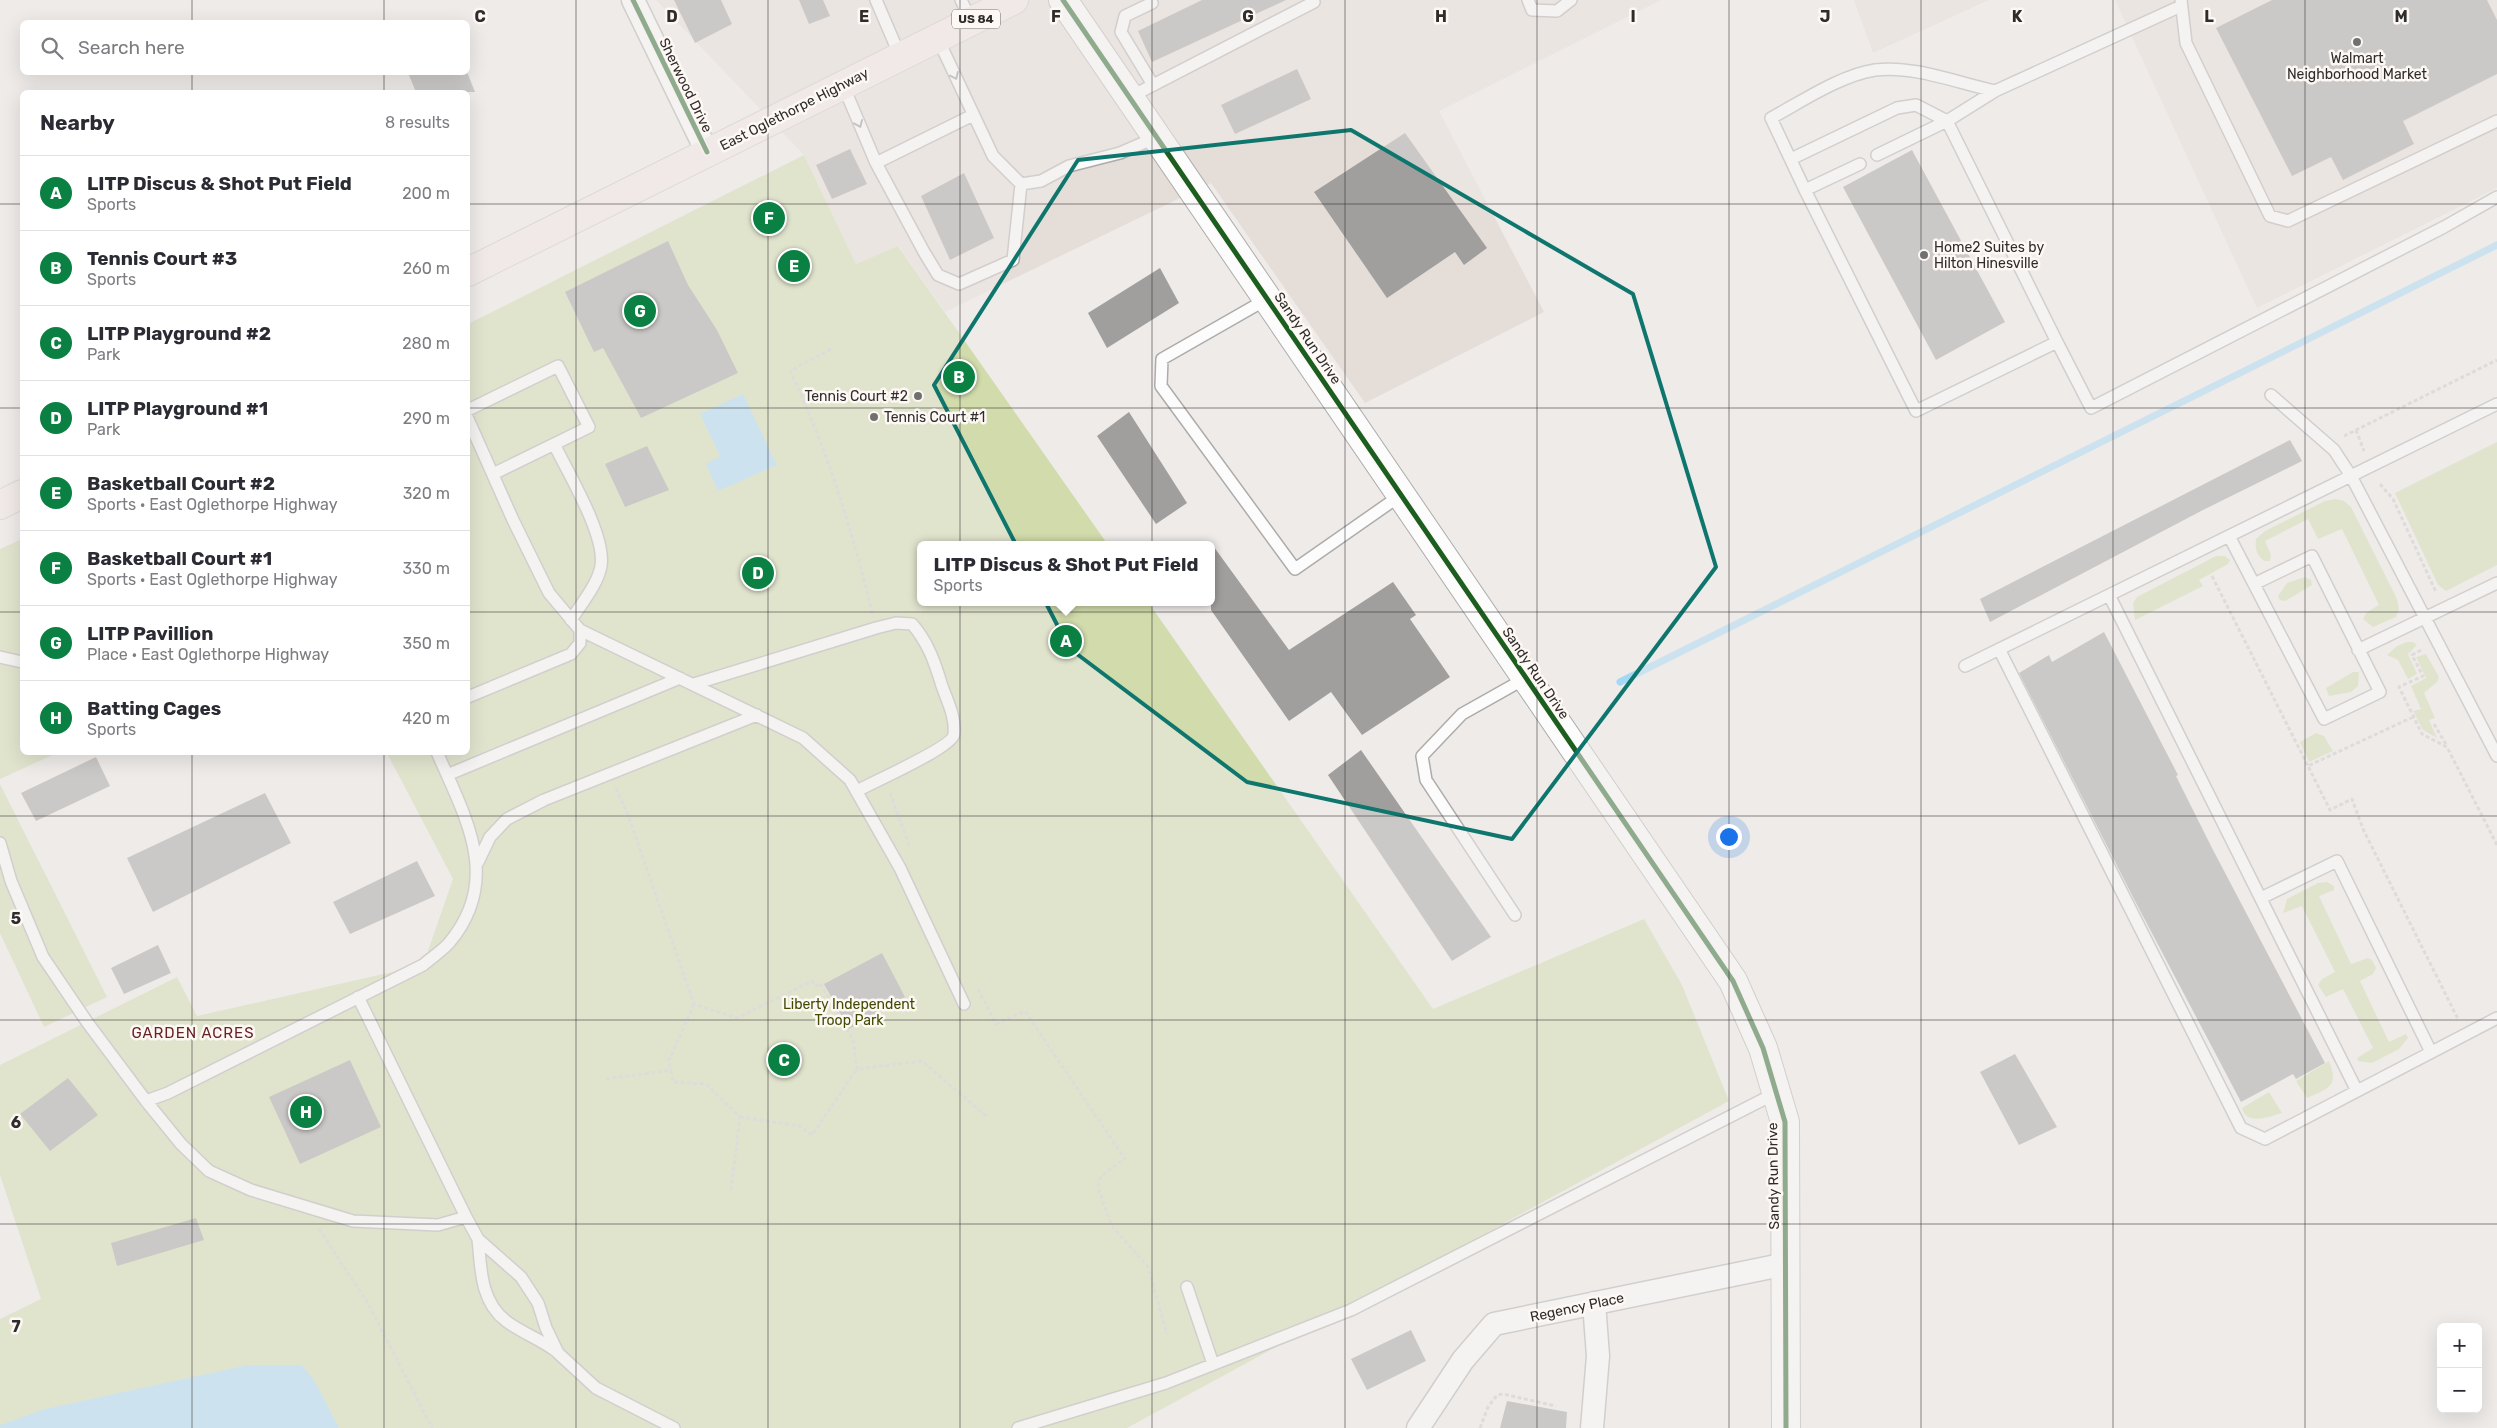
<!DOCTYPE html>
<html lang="en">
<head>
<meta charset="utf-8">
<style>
  :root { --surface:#fff; --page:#f7f7f7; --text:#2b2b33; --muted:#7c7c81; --line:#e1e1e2; --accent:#0b8043 }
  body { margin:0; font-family:Rubik,sans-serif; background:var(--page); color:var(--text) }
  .controls { position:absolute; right:15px; bottom:15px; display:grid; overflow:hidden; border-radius:8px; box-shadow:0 5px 20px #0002 }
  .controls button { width:45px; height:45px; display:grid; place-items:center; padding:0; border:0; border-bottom:1px solid var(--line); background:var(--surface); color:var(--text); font:25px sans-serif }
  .you { position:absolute; left:1728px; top:836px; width:18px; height:18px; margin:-12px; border:4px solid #fff; border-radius:50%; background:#1a73e8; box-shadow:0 0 0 8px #1a73e833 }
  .badge { display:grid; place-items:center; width:32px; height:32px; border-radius:50%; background:var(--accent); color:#fff; font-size:16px; font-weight:700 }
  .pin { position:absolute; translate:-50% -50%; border:2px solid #fff; box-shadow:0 1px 5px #0006 }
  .popup { position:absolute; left:917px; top:541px; width:298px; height:65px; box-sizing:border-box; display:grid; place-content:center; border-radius:8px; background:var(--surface); filter:drop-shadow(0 1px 4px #0005); font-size:16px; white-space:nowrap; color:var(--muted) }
  .popup b { font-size:19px; color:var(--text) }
  .popup::after { content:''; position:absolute; left:50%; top:100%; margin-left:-10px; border:10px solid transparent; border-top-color:var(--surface) }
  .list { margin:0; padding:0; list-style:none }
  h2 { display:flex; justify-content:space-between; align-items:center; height:65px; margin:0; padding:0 20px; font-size:21px }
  h2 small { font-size:16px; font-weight:400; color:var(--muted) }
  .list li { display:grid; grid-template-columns:32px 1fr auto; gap:15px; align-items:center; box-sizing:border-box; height:75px; padding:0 20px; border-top:1px solid var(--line) }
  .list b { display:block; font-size:19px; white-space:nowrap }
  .list p { margin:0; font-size:16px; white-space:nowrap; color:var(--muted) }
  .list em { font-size:16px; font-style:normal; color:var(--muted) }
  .icon { flex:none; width:28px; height:28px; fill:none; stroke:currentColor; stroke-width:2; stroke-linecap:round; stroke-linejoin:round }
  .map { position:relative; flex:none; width:2497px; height:1428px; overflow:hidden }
  .search { position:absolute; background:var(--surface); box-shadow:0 5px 20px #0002; left:20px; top:20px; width:450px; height:55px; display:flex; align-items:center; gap:12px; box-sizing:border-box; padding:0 18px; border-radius:8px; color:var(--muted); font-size:19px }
  .panel { position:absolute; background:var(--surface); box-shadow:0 5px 20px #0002; left:20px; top:90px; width:450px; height:665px; border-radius:8px }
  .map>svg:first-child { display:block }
  .built { fill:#e5ddd8 }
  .green { fill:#d1dbab }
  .water { fill:#a4d8f7 }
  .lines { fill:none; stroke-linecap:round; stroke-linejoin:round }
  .stream { stroke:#a4d8f7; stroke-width:7 }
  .building { fill:#a19f9d }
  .service-casing { stroke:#aeacab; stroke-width:14 }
  .minor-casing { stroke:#aeacab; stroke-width:25 }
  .tertiary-casing { stroke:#aeacab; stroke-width:30 }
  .trunk-casing { stroke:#c7c6c5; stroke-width:30 }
  .path { stroke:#cac9c9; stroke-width:3; stroke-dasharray:4 2.5; stroke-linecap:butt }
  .service { stroke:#fcfcfc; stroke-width:11 }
  .minor { stroke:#fcfcfc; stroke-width:22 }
  .tertiary { stroke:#fcfcfc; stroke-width:28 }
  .trunk { stroke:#f2e6e6; stroke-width:28 }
  .cycleway-casing { stroke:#fef8f5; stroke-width:8 }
  .cycleway { stroke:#1b5e20; stroke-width:5 }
  .oneway { stroke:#969494 }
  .marked { fill:none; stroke:#0f766e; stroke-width:4; stroke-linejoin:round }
  .grid { fill:none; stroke:#2f2d2c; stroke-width:1; stroke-opacity:0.55 }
  .poi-dot { fill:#72706e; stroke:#fef8f5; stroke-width:2 }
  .labels { text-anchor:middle; stroke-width:5; stroke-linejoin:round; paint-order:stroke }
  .shield { fill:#fef8f5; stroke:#6d6a68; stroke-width:1 }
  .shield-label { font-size:12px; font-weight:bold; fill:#2f2d2c }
  .poi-label { font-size:14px; fill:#2f2d2c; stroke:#fef8f5; text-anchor:start }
  .street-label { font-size:14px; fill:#2f2d2c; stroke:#fef8f5 }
  .park-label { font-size:14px; fill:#3f4b00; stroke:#fef8f5 }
  .neighbourhood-label { font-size:15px; letter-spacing:1px; fill:#682225; stroke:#fef8f5 }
  .grid-label { font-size:16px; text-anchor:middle; font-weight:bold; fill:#2f2d2c; stroke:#fef8f5; stroke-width:5; stroke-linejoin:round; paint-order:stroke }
</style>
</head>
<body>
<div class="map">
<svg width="2497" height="1428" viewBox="0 0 2497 1428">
  <rect width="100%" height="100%" fill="#eeebe9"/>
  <path class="built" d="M656 0H1661L1439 111 1544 312 1365 403 1211 183 945 312 899 246 856 264 804 155Z
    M1854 0H1989L1873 53Z
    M2115 0H2497V188L2257 308Z"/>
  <path class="green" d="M804 155 856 264 898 246 1108 545H921V602H1148L1433 1009 1644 919 1682 985 1729 1101 1127 1428H0V1319L41 1299 0 1175V1065L177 977 197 1016 423 965 453 879 387 753 468 752V324Z
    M2497 442V565L2446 591 2438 585 2395 493Z
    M2335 499 2344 501 2351 507 2397 599 2399 609 2396 617 2373 627 2363 619 2366 613 2379 605 2342 529 2318 539 2308 519 2265 541 2271 555 2270 561H2264C2256 554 2255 549 2256 539L2265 531 2325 501Z
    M22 539V752L57 753 0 779V549Z
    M2216 556H2225L2230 560 2228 564 2199 580 2203 586 2135 620 2133 603 2137 597Z
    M2305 577 2311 580 2312 585 2285 601 2280 600 2278 596 2287 583Z
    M2407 642H2413L2417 645 2408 654 2417 674 2408 679 2398 660 2387 655 2397 646Z
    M2426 654 2439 677 2437 682 2424 693 2435 718 2429 720 2437 738 2423 730 2413 711 2421 709 2411 686 2426 678 2416 657Z
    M2353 672H2359L2358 686 2351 692 2329 696 2326 688Z
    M2316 733 2324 736 2333 751 2309 762 2300 742Z
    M0 784 107 997 44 1027 0 933Z
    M2327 882 2334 886V890L2319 896 2351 964 2368 958 2372 960 2376 968 2373 974 2360 981 2389 1042 2406 1034 2408 1038 2399 1049 2372 1063 2358 1061 2357 1058 2373 1048 2343 989 2326 997 2318 985 2322 979 2335 972 2302 906 2283 913 2287 899 2318 883Z
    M2329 1061C2339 1087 2329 1088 2307 1098L2296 1081Z
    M2269 1092 2282 1113C2269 1117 2246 1126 2242 1108Z"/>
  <path class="water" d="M743 394 777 465 718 491 706 464 720 456 700 414Z
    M248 1365H302L315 1382 339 1428H0V1425L45 1409Z"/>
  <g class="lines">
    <path class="stream" d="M1620 682 2497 245"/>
  </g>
  <path class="building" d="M674 0H721L732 24 695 43Z
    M799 0H823L830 16 809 24Z
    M1202 0H1286L1152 62 1138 31Z
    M2272 0H2487L2497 20V74L2403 121 2414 144 2343 180 2331 157 2292 176 2216 28Z
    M1297 69 1311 99 1235 134 1221 105Z
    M467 72 475 92H416L408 73Z
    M1405 133 1487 248 1464 265 1455 252 1387 298 1314 192Z
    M850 149 867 184 832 199 816 165Z
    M1912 150 2005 322 1936 360 1843 187Z
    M964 173 994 238 950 260 921 196Z
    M668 241 688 285 717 330 738 373 641 418 603 348 594 352 565 292Z
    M1160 268 1179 303 1107 348 1088 313Z
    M1129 412 1187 503 1156 524 1097 436Z
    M2290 440 2302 461 2203 510 1990 622 1980 599Z
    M647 446 669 490 625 507 605 464Z
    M1211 543 1289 650 1393 582 1416 615 1410 619 1450 677 1362 735 1331 692 1289 721 1211 610Z
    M2104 632 2178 775 2176 776 2212 848 2325 1063 2296 1079 2293 1074 2241 1102 2135 901 2019 673 2049 655 2052 662Z
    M1361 750 1491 937 1452 961 1328 775Z
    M96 757 110 786 36 821 21 793Z
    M265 793 291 843 153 912 127 858Z
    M417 861 435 896 350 934 333 902Z
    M158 945 171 973 124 994 111 968Z
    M882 953 905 997 849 1029 824 984Z
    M2015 1054 2057 1127 2019 1145 1980 1072Z
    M350 1060 381 1127 300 1164 269 1097Z
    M68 1078 98 1115 50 1151 20 1114Z
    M196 1218 204 1240 117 1266 111 1243Z
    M1411 1330 1426 1361 1367 1390 1351 1359Z
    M1507 1401 1567 1412 1566 1428H1500Z"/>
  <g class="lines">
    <g class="service-casing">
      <path id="service" d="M876 0 900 56
        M961 0 971 21
        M1151 0 1152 3 1125 16 1121 32 1153 85
        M1528 0 1532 10 1557 11 1571 0
        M2181 0 2186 43 2270 216 2288 221 2497 121
        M937 37 993 156 1021 184 1041 181 1069 166 1120 153 1157 137
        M843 85 876 163 924 252 938 275 959 284 1013 260 1021 184
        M1130 97 1314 2 1312 0
        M1877 155 1947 121 1995 91 2181 6
        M1791 159 1897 108 1916 105 1947 121 2057 342 1916 411 1805 190 1860 164
        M876 163 973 115
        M1805 190 1771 118C1801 102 1841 75 1875 70 1914 65 1957 83 1995 91
        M1267 299 1162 359 1161 386 1295 569 1401 495
        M2057 342 2091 408 2444 227 2497 197
        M2271 395 2334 450 2351 476 2497 756
        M468 410 558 366 589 427 493 474
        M468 419 513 520 549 593 580 630 803 738 850 780 900 868 964 1004
        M554 444C568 473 606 535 601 566 598 584 581 604 571 620
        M2229 536 2324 719 2380 692 2312 556 2254 584
        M2109 595 2357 1091
        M1999 649 2241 1128 2265 1139 2497 1018
        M2358 650 2497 583
        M0 657 22 662
        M1965 666 2497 404
        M694 684 876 628 896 623 912 624C928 642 935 663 942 686 947 700 956 718 954 734 953 747 873 782 857 791
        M468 697 571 654 580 643V630
        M447 775 680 678
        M0 843 11 881 43 957 87 1022 146 1101 181 1144 209 1171 251 1190 353 1221 438 1225 466 1217
        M478 862 490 837 507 819 544 800 757 715
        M2261 898 2337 861 2431 1052
        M1515 915 1426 780 1422 756 1462 714 1526 678
        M358 997 466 1217 478 1239 521 1277 538 1303 546 1328 558 1353 596 1388 674 1428
        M146 1101 168 1093 423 965C431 958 442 951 449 943 503 879 465 817 437 752
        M478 1239C481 1268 480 1301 506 1321 522 1333 540 1339 556 1351
        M1187 1287 1213 1364
        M1018 1428 1166 1383 1351 1310 1776 1093"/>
    </g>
    <g class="minor-casing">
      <path id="minor" d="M633 0 707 152
        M1418 1428 1463 1360 1494 1324 1786 1264
        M1592 1428 1598 1356 1594 1303"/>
    </g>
    <g class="tertiary-casing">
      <path id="tertiary" d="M1063 0 1733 981 1763 1048 1785 1122 1786 1428"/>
    </g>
    <g class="trunk-casing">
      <path id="trunk" d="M468 272 1014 0
        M0 505 22 494"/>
    </g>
    <path class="path" d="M831 349 790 371C827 449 852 529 872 613
      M2356 430 2364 451
      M2344 436 2497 360
      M2380 484 2393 499 2436 592
      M2212 576 2308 766
      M2421 650 2412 655 2423 676 2399 687 2422 734 2447 747 2497 845
      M2413 717 2308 766 2330 810 2352 799 2363 829 2458 1019
      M2434 724 2447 746
      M616 788 628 815 694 1004 737 1018 812 981 816 986 820 983 853 1040 857 1069 922 1061 986 1116
      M890 793 910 848
      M978 989 996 1024 1025 1011 1125 1159 1106 1172 1099 1180 1098 1188 1112 1226 1148 1267 1167 1334
      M694 1004 669 1060 673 1082 706 1084 740 1117 731 1191
      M606 1079 671 1070
      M740 1117 800 1126 812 1135 857 1069
      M319 1229 369 1305 432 1428
      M1480 1428 1488 1407 1497 1395 1503 1394 1556 1406"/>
    <use href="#service" class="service"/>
    <use href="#minor" class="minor"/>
    <use href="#tertiary" class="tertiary"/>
    <use href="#trunk" class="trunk"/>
    <g class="cycleway-casing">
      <path id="cycleway" d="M633 0 707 152
        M1063 0 1733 981 1763 1048 1785 1122 1786 1428"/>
    </g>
    <use href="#cycleway" class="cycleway"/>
  </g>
  <defs><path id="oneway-chevron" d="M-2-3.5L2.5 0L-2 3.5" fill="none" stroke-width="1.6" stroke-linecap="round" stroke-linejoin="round" transform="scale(1.25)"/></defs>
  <g class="oneway">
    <use href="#oneway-chevron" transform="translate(955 76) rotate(65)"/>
    <use href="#oneway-chevron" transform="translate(859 124) rotate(67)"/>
  </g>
  <path d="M0 0H2497V1428H0ZM1351 130 1633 294 1716 567 1512 839 1247 782 1069 648 934 385 1078 160Z" fill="#eeebe9" fill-opacity=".55" fill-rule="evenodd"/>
  <path class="marked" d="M1351 130 1633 294 1716 567 1512 839 1247 782 1069 648 934 385 1078 160Z"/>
  <path class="grid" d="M192 0V22M384 0V22M576 0V1428M768 0V1428M960 0V1428M1152 0V1428M1345 0V1428M1537 0V1428M1729 0V1428M1921 0V1428M2113 0V1428M2305 0V1428M192 72V92M384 72V92M0 204H22M468 204H2497M0 408H22M468 408H2497M0 612H22M468 612H2497M192 752V1428M384 752V1428M0 816H2497M0 1020H2497M0 1224H2497"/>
  <g class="poi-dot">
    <circle cx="2357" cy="42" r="5"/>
    <circle cx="1924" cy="255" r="5"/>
    <circle cx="918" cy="396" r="5"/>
    <circle cx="874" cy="417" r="5"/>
  </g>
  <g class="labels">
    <rect class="shield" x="952" y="9.5" width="48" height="19" rx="4"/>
    <g class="shield-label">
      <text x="976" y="23">US 84</text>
    </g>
    <g class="poi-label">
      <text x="2357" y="63" text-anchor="middle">Walmart<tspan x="2357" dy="16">Neighborhood Market</tspan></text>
      <text x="1934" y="252">Home2 Suites by<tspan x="1934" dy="16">Hilton Hinesville</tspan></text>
      <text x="908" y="401" text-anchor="end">Tennis Court #2</text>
      <text x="884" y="422">Tennis Court #1</text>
    </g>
    <g class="street-label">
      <text transform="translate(686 85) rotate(64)" y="5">Sherwood Drive</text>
      <text transform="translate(794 109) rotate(-27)" y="5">East Oglethorpe Highway</text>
      <text transform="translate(1308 338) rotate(56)" y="5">Sandy Run Drive</text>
      <text transform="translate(1536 673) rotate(56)" y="5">Sandy Run Drive</text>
      <text transform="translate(1773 1176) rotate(-91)" y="5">Sandy Run Drive</text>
      <text transform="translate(1577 1307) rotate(-12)" y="5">Regency Place</text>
    </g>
    <g class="park-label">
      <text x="849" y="1009">Liberty Independent<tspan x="849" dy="16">Troop Park</tspan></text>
    </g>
    <g class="neighbourhood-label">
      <text x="193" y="1038">GARDEN ACRES</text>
    </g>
  </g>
  <g class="grid-label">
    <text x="480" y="22">C</text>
    <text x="672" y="22">D</text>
    <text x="864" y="22">E</text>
    <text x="1056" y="22">F</text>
    <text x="1248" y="22">G</text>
    <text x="1441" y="22">H</text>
    <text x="1633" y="22">I</text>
    <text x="1825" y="22">J</text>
    <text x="2017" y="22">K</text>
    <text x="2209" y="22">L</text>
    <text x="2401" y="22">M</text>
    <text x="16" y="924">5</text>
    <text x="16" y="1128">6</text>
    <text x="16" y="1332">7</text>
  </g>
</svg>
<div class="controls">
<button>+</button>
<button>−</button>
</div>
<div class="you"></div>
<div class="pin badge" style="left:1066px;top:641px">A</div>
<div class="popup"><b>LITP Discus &amp; Shot Put Field</b>Sports</div>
<div class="pin badge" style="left:959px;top:377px">B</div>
<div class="pin badge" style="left:784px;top:1060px">C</div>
<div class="pin badge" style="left:758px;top:573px">D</div>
<div class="pin badge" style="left:794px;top:266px">E</div>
<div class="pin badge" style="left:769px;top:218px">F</div>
<div class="pin badge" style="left:640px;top:311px">G</div>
<div class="pin badge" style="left:306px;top:1112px">H</div>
<div class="search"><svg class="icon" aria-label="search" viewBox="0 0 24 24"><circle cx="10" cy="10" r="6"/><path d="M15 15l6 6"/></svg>Search here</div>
<section class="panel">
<h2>Nearby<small>8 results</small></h2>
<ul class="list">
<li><span class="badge">A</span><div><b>LITP Discus &amp; Shot Put Field</b><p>Sports</p></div><em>200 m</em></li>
<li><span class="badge">B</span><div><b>Tennis Court #3</b><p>Sports</p></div><em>260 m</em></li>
<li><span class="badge">C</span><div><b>LITP Playground #2</b><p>Park</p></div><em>280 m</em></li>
<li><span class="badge">D</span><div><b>LITP Playground #1</b><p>Park</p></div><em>290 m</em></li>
<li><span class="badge">E</span><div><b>Basketball Court #2</b><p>Sports · East Oglethorpe Highway</p></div><em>320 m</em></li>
<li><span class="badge">F</span><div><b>Basketball Court #1</b><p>Sports · East Oglethorpe Highway</p></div><em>330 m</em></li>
<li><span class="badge">G</span><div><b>LITP Pavillion</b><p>Place · East Oglethorpe Highway</p></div><em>350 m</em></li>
<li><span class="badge">H</span><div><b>Batting Cages</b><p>Sports</p></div><em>420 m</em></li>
</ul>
</section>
</div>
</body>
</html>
